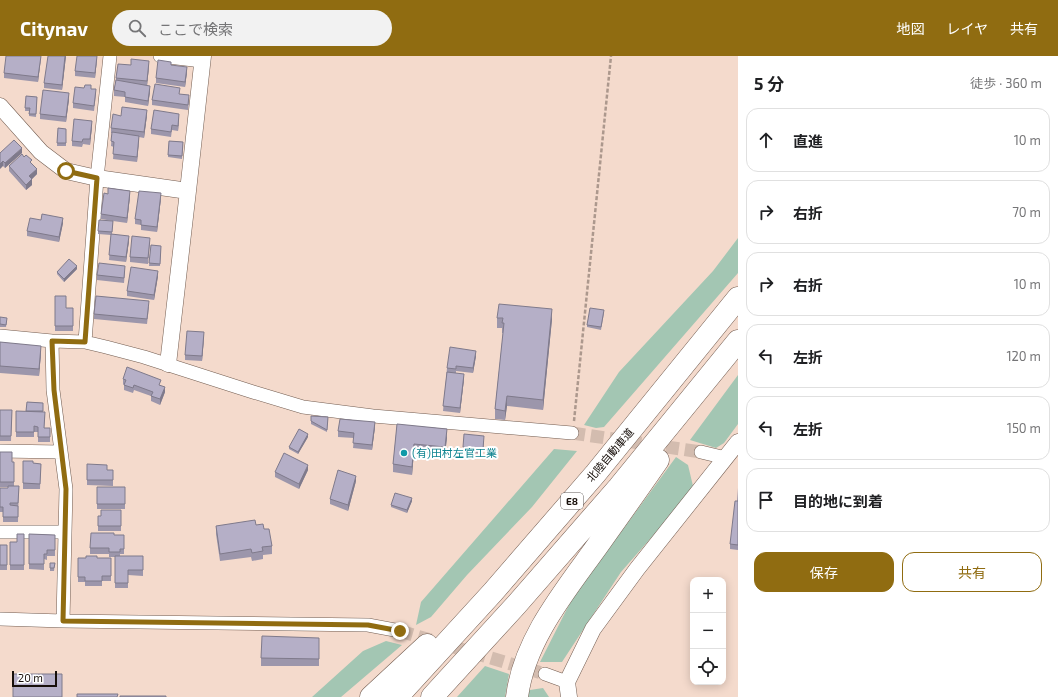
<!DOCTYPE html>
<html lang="ja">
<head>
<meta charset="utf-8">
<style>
  :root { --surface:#fff; --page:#f2f2f2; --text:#202124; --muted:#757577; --line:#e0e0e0; --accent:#906c11 }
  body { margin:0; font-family:"Exo 2","Noto Sans JP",sans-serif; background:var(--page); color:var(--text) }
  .controls { position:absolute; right:12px; bottom:12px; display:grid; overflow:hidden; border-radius:8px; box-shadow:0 2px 10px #0003 }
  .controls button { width:36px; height:36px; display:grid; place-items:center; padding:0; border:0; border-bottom:1px solid var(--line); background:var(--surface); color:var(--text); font:20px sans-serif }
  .scale { position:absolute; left:12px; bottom:10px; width:45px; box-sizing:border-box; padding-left:4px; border:2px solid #170f0a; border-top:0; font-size:11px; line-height:14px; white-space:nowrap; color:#170f0a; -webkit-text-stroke:3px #fff; paint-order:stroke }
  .stop { position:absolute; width:12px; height:12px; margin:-9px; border:3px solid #906c11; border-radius:50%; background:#fff }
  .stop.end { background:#906c11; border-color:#fff; box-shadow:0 1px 4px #0008 }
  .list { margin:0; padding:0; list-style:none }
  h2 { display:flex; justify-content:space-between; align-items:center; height:52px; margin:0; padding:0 16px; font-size:17px }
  h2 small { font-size:13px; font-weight:400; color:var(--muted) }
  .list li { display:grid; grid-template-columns:26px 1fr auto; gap:12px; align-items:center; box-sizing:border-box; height:64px; margin:0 8px 8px; padding:0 8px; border:1px solid var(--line); border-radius:12px }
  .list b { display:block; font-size:15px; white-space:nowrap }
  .list em { font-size:13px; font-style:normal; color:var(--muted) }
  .actions { display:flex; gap:8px; padding:12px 16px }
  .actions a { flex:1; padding:9px 0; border:1px solid var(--accent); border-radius:12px; text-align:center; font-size:14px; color:var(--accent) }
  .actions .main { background:var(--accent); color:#fff }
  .icon { flex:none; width:22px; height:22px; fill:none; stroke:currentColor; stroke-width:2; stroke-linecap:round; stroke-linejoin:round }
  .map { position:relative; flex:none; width:738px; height:641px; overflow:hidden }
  header { display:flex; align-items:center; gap:24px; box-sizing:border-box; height:56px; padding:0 20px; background:var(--accent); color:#fff }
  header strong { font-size:19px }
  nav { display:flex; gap:22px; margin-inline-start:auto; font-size:14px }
  .search { width:280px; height:36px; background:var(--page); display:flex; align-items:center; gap:10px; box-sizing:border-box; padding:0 14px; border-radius:22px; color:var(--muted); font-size:15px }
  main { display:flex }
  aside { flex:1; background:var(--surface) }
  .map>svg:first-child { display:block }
  .green { fill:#a3c6b3 }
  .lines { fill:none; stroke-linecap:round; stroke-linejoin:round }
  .minor-tunnel { stroke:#d3bcaf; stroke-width:13; stroke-dasharray:13 6; stroke-linecap:butt }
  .minor-casing { stroke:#735d51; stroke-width:14 }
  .tertiary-casing { stroke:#735d51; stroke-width:17 }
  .motorway-casing { stroke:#735d51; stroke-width:23 }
  .path { stroke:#ac988d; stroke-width:2.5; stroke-dasharray:4 2; stroke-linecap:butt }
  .minor { stroke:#fff; stroke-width:13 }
  .tertiary { stroke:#fff; stroke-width:16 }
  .motorway { stroke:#fff; stroke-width:22 }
  .wall { fill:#9c96ab }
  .shaded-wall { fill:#7f7a8b }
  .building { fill:#b5afc7; stroke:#7f7a8b }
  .route { stroke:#906c11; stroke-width:5 }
  .culture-dot { fill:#0f9aa8; stroke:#fff; stroke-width:1.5 }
  .labels { text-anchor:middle; stroke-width:4; stroke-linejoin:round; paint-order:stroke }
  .shield { fill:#fff; stroke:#5d5754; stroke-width:1 }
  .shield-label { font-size:10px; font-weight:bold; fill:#170f0a }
  .culture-label { font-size:11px; fill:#0d838f; stroke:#fff; text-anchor:start }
  .street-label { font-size:11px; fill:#170f0a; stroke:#fff }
</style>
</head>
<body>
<header>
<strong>Citynav</strong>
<div class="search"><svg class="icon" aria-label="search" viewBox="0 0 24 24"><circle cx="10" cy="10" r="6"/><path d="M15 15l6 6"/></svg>ここで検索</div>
<nav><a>地図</a><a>レイヤ</a><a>共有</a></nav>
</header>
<main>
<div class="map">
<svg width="738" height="641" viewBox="0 0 738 641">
  <rect width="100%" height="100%" fill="#f4dacc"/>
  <path class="green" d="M738 182V217L604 371 596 372 584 369 619 316 713 215Z
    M738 319V368L724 387 716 392 690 384Z
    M554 393 577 395 532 451 467 519 431 561 416 569 421 546Z
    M676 401 688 409 693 430 673 457 621 516 562 606H540L572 543Z
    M386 585 402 589 341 641H312L363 595Z
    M485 610 509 618 505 641H457Z
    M543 632 549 641H526V639L530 634Z"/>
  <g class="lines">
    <path class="minor-tunnel" d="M572 377 701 396
      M400 575 545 618"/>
    <g class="minor-casing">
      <path id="minor" d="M160 0 202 5
        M0 280 52 285 85 286 106 291 144 301 253 336 303 351 373 360 572 377
        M52 285 53 334 66 433 63 565
        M85 286 97 122 110 0
        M0 395 61 396
        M701 396 726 402
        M0 476H65
        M0 563 63 565 368 569 400 575
        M545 618 567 626"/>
    </g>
    <g class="tertiary-casing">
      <path id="tertiary" d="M0 50 41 96 66 115 97 122 188 135
        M168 308 188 135 203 0
        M569 641 567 626 593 573 637 513 738 386"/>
    </g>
    <g class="motorway-casing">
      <path id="motorway" d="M371 641 427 589
        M397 641 493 536 596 417 738 242
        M432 641 517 548 619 431 738 285
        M517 641C524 584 565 535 598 489 618 461 638 433 658 404"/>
    </g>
    <path class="path" d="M574 365 611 0"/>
    <use href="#minor" class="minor"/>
    <use href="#tertiary" class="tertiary"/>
    <use href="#motorway" class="motorway"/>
  </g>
  <path class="wall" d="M41 0 38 26 4 22V17Z
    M66 0 62 34 44 32V27Z
    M97 3 95 22 75 20V15Z
    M131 9 149 10 147 29 150 35 148 50 125 46V41L114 40V34L116 22Z
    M171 9 187 16 185 31 156 27V22Z
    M91 33 96 38 94 55 73 52V47Z
    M26 40 37 41 36 61 29 60V55H25Z
    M69 43 66 66 40 63V58Z
    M152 44 189 45 188 54 152 49Z
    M147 59 144 82 139 81 137 106 113 103 114 91 111 90 112 77H111V72L121 60Z
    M179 63 178 75 172 74 171 81 151 78V73Z
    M92 70 90 89 83 88 82 91 72 90V85Z
    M58 72 66 73V90H57Z
    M169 85 183 86 182 103 168 101Z
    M0 97H22L5 112 3 110Z
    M32 108 37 118 32 123V129L26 134 9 115V110Z
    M130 140 127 167 113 165 112 178 129 185 126 206 109 204 111 179 98 178V175L113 165 101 163V158Z
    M161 142 157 176 141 174V169L135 168V163Z
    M63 167 59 186 27 180V175Z
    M150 187 148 208 130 206V201Z
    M151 189 161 192 160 210H149Z
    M77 213 64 226 57 218V216Z
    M125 215 124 227 97 224V219Z
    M158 220 154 244 127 240V235Z
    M55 240 66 252H73V275H55Z
    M149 251 147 268 94 263V258Z
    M604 257 601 274 587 271V269Z
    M0 261 7 265 6 271H0Z
    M497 262 552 263 543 354 507 350 505 364 495 363V353L503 277H502V272H497Z
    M204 281 202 305 185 304V299Z
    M0 286 41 297 39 320 0 317Z
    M476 300 473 317 456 315V317L464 323 460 357 443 355 447 312Z
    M123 323 161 330 165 336 160 349 151 345V340L134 334 133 337 124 334V329L123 328Z
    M27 346 43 347V356L45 361 44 372H50V386H38V376H34V381H16V355L26 356Z
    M0 354H12L11 385H0Z
    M311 360 328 361 327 376 311 368Z
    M397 368 447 381 445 399 414 396 412 419 393 416V408Z
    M375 371 372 394 353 392 354 382 338 381V375Z
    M308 381 298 398 289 393V391Z
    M484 385 483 398 463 396V391Z
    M23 405 33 407 41 408 40 433H23Z
    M0 406H14V430H19L18 466H3V456H0V432H8V431H0Z
    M87 408 107 414H113V430L87 429Z
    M308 414 299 433 275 421V416Z
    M356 425 348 455 330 448V443Z
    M97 431H125V453H97Z
    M738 432V494L730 493V488L737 445Z
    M412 445 407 457 391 451V449Z
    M121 454V475H98V460H101Z
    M256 469 264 473 272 490V498L263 499V503L252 505 251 501 220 505 216 478V470Z
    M24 478V514H10V486H17Z
    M29 478 55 479V500H47V504L44 503V514L29 513Z
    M114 479H124V498H120V500H143V520L128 519V532H115V501H109V498H90V492Z
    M0 489H7V514H0Z
    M78 502H111V525H102V530H85V526H78Z
    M50 507H55L54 515H50Z
    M319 582V610H261V602Z"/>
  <path class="shaded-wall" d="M41 0V2L38 26V21Z
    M65 0H66L62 34V29Z
    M97 0V3L95 22V17Z
    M149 5V10L147 30V25Z
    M187 11V16L185 31V26Z
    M150 30V35L148 50V45Z
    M69 37V43L66 66V61Z
    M147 54V59L144 82V76Z
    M179 58V63L178 75V70Z
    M92 65V70L90 89V83Z
    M139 80V85L137 106V101Z
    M22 92V97L5 112V107Z
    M3 105V110L0 113V108Z
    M37 113V118L29 126V120Z
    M32 123V129L26 134V129Z
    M130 135V140L127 167V162Z
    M161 137V142L157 176V171Z
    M63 162V167L59 186V181Z
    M129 180V185L126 206V201Z
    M77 210V213L64 226V223Z
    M158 215V220L154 244V239Z
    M552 253V263L543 354V344Z
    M204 276V281L202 305V300Z
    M41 290V297L39 320V313Z
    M476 295V300L473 317V312Z
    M464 318V323L460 357V352Z
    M165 331V336L160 349V343Z
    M507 340V350L505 364V355Z
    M375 366V371L372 394V389Z
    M447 373V381L445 399V391Z
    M308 378V381L298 398V396Z
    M414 388V396L412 419V411Z
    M308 409V414L299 433V428Z
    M356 420V425L348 455V449Z
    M412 442V445L407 457V454Z"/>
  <path class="building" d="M6 0H41L38 21 4 17Z
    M48 0H65L62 29 44 27Z
    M77 0H97L95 17 75 15Z
    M131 3 149 5 147 25 116 22 118 8 131 9Z
    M158 4 171 6V9L187 11 185 26 156 22Z
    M116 24 150 30 148 45 125 41V36L114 34Z
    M155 28 180 32 179 38 189 39 188 49 152 44Z
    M85 29H91V33H96L94 50 73 47 75 31 84 32Z
    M43 34 69 37 66 61 40 58Z
    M26 40 37 41 36 58H29L30 52H25Z
    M122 51 147 54 144 76 111 72 113 58 121 60Z
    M154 54 179 58 178 70 172 69 171 76 151 73Z
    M74 63 92 65 90 83H83L82 86 72 85Z
    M58 72 66 73V87H57Z
    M112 76 139 80 137 101 113 98 114 86 111 85Z
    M14 84 22 92 5 107 3 105 0 108V97Z
    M169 85 183 86 182 100 168 99Z
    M22 98 24 101 26 99 32 104 30 106 37 113 29 120 32 123 26 129 9 110Z
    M108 132 130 135 127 162 101 158 104 137 108 138Z
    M139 135 161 137 157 171 141 169V164L135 163Z
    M42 158 63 162 59 181 27 175 30 162 41 164Z
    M99 164 113 165 112 176 98 175Z
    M111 178 129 180 126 201 109 199Z
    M132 180 150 182 148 202 130 201Z
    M151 189 161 190 160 208 149 207Z
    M69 203 77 210 64 223 57 216Z
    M99 207 125 210 124 222 97 219Z
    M131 211 158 215 154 239 127 235Z
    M55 240H66V252H73V270H55Z
    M96 240 149 245 147 263 94 258Z
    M499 248 552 253 543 344 507 340 505 355 495 353 504 267H502L503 262H497Z
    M590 252 604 254 601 271 587 269Z
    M0 261 7 262 6 269 0 268Z
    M187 275 204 276 202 300 185 299Z
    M0 286 41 290 39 313 0 310Z
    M450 291 476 295 473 312 456 310V313L447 312Z
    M127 311 161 324 159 329 165 331 160 343 151 340 153 336 134 329 133 332 124 329 126 324 123 323Z
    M447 316 464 318 460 352 443 350Z
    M27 346 43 347V355H26Z
    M0 354H12L11 380H0Z
    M16 355 45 356 44 372H50V381H38V371L34 370V376H16Z
    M311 360 328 361 327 374 311 365Z
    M340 363 375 366 372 389 353 387 354 377 338 375Z
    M397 368 447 373 445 391 414 388 412 411 393 408Z
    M299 373 308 378 298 396 289 391Z
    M464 378 484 380 483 393 463 391Z
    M0 396H12V406H14V426H0Z
    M284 397 308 409 299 428 275 416Z
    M23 405H33V407L41 408 40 428 23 427Z
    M87 408 107 409V414H113V424H87Z
    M338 414 356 420 348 449 330 443Z
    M8 430H19L18 447H10V449L18 450V461H3V451H0V432H8Z
    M97 431H125V448H97Z
    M395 437 412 442 407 454 391 449Z
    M735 445H738V489L730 488Z
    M101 454H121V470H98V460H101Z
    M255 464 256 469 263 468 264 473H269L272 490 262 491 263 495 252 497 251 493 220 498 216 470Z
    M91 477H114V479H124V493H120V496H109V492H90Z
    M17 478H24V509H10V486H17Z
    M29 478 55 479V494H47V498H44V508H29Z
    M0 489H7V509H0Z
    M86 500H97V502H111V520H102V525H85V521H78V502H86Z
    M115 500H143V514H128V527H115Z
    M50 507H55L54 512H50Z
    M262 580 319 582V603L261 602Z
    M13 618H62V641H13Z
    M77 638H118L117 641H77Z
    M120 640H166V641H120Z"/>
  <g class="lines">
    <path class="route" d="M66 115 97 122 85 286 52 285 54 334 66 433 63 565 368 569 400 575"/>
  </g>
  <circle class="culture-dot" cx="404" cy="397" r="4"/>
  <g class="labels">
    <rect class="shield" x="561" y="437" width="22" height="16" rx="3"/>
    <g class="shield-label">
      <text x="572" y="449">E8</text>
    </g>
    <g class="culture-label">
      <text x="412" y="401">(有)田村左官工業</text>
    </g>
    <g class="street-label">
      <text transform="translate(610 399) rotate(-50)" y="4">北陸自動車道</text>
    </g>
  </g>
</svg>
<div class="controls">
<button>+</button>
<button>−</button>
<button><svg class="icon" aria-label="locate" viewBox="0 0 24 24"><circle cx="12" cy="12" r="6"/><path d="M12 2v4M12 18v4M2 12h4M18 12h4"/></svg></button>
</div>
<div class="scale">20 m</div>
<div class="stop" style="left:66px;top:115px"></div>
<div class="stop end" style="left:400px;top:575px"></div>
</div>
<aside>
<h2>5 分<small>徒歩 · 360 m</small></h2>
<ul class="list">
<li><svg class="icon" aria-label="ahead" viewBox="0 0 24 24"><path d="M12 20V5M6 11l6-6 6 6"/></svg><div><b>直進</b></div><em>10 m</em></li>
<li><svg class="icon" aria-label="right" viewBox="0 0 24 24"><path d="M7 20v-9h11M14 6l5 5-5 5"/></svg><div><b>右折</b></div><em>70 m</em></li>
<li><svg class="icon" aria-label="right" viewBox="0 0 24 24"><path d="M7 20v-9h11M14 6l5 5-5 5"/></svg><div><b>右折</b></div><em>10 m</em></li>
<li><svg class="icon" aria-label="left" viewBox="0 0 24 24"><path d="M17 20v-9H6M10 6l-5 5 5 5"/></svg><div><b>左折</b></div><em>120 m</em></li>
<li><svg class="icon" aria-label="left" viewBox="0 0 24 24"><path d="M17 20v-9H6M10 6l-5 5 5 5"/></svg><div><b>左折</b></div><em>150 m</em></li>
<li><svg class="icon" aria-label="arrive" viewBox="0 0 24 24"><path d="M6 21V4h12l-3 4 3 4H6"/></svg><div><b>目的地に到着</b></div></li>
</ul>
<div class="actions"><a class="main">保存</a><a>共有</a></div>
</aside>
</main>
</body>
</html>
